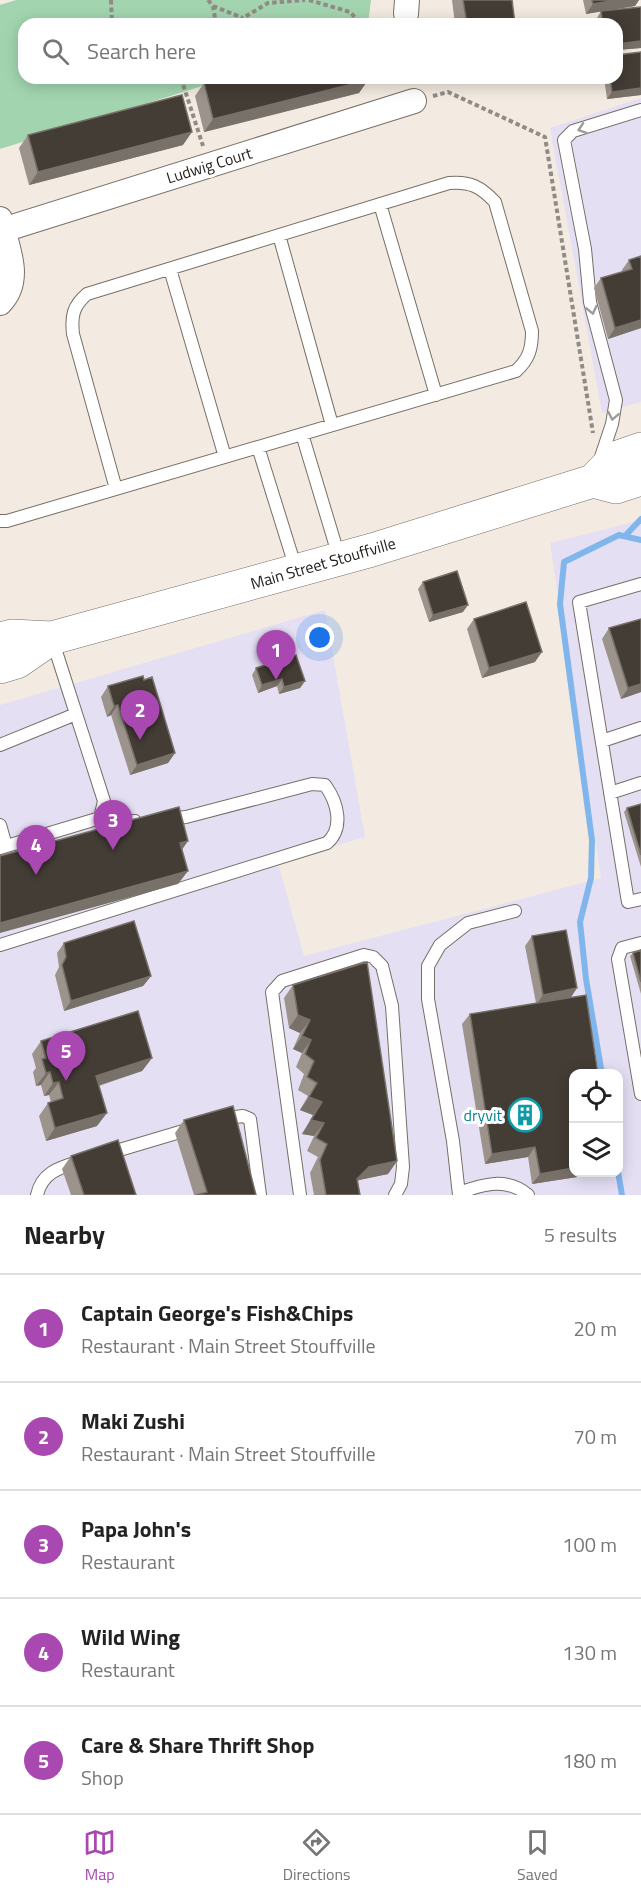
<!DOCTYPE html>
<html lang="en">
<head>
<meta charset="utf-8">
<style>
  :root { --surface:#fff; --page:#f6f6f6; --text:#222; --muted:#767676; --line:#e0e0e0; --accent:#a848b0 }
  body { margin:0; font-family:"Titillium Web",sans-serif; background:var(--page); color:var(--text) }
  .controls { position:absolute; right:18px; bottom:18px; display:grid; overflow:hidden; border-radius:12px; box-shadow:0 3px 15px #0003 }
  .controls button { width:54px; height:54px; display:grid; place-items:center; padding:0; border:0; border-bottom:2px solid var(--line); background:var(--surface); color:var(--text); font:30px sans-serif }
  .you { position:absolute; left:320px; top:638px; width:21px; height:21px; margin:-15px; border:4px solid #fff; border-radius:50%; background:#1a73e8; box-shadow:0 0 0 9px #1a73e833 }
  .badge { display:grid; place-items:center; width:39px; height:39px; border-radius:50%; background:var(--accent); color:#fff; font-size:20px; font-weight:700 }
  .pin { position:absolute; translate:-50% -50px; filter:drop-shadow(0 2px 3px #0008) }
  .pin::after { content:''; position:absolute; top:32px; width:21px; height:18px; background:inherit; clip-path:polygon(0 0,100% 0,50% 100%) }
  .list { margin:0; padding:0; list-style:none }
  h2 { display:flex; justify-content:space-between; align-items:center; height:78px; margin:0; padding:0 24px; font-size:26px }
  h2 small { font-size:20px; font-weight:400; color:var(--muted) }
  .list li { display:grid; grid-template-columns:39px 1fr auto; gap:18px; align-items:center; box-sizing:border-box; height:108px; padding:0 24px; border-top:2px solid var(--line) }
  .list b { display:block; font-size:22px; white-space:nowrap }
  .list p { margin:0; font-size:20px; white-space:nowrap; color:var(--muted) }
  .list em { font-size:20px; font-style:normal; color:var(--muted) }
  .icon { flex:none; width:33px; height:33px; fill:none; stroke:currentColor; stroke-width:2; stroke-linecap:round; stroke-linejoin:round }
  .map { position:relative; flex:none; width:641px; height:1195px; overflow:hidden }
  .search { position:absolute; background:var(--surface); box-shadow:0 3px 15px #0003; left:18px; right:18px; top:18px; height:66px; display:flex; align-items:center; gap:15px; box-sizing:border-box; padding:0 21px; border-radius:18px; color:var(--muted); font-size:22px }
  .sheet { height:618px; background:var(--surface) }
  nav { display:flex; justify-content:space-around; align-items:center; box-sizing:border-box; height:84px; border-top:2px solid var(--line); background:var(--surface); font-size:16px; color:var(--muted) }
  nav a { display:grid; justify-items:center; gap:3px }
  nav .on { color:var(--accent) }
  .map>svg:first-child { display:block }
  .commercial { fill:#e5dff4; fill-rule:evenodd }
  .green { fill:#a2d5af }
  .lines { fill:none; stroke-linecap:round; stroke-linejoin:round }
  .stream { stroke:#81b6ed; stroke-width:6 }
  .lane-casing { stroke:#766f67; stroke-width:14 }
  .street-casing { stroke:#766f67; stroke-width:26 }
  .secondary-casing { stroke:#766f67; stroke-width:34 }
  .path { stroke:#908b84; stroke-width:4; stroke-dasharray:4.5 3; stroke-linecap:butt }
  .lane { stroke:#fff; stroke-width:12 }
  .street { stroke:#fff; stroke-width:24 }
  .secondary { stroke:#fff; stroke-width:33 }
  .wall { fill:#9c948c }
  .shaded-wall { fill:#787169 }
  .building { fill:#443d36; stroke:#787169; stroke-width:1.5 }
  .oneway { stroke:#9d9c9a }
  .labels { text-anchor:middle; stroke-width:6; stroke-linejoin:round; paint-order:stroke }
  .street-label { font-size:16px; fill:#25221f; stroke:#fff }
  .culture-label { font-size:16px; fill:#0d838f; stroke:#fff; text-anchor:end }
</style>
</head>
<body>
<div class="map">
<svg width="641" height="1195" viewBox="0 0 641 1195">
  <rect width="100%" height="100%" fill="#f3ebe1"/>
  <path class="commercial" d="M641 98V402L602 413 550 128Z
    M641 520V1195H0V705L325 610 365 837 278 863 304 956 601 878 550 543ZM574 1074H618V1172H574Z"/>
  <path class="green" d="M16 0H371L368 24H24V78H228L0 149V5Z"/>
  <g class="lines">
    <path class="stream" d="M625 536 641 519
      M602 1074 586 979 580 922 591 878 592 840 560 604 564 562 619 535 641 540
      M618 1172 622 1195"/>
    <g class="lane-casing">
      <path id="lane" d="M380 204 436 395
        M279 235 332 425
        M170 269 225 457
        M302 434 339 557
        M258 447 296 569
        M600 460 612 424 616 400 590 302 585 249 564 140 573 131 641 110
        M0 521H7L516 371C529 359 532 349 532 331L495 202C481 187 470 181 449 183L87 294C73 306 71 316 73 334L116 489
        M641 584 579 602 628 902 641 899
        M602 741 641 728
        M0 745 76 714
        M610 793 641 783
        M104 812 121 823 135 821
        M0 825 6 846
        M0 848 100 818 104 801 52 639
        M641 943 622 948 618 959 641 1094
        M0 945 327 843C344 828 338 803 325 785L312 784 186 817 168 819
        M221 1119 243 1116 250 1119 260 1195
        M106 1154 190 1129
        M459 1193C483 1184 507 1177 528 1195
        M37 1195C42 1173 58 1168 78 1162
        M300 1195 272 992 282 981 364 955 373 957 382 966 392 1006 403 1167 401 1184 395 1195
        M459 1195 453 1141 428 999V966L440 945 468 923 515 911"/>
    </g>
    <g class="street-casing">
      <path id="street" d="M406 14 407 0
        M0 219C7 247 23 280 0 303
        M3 230 414 101"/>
    </g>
    <g class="secondary-casing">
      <path id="secondary" d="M593 481 616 487 641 479
        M0 639 12 636 52 638 372 550 593 481 615 458 641 449
        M0 667 17 662 52 638"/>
    </g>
    <path class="path" d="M111 0 112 24
      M208 0 213 6 216 24
      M309 0 350 12 361 24
      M213 6 243 18
      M233 24 268 3 305 0
      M181 78 203 146
      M433 96 448 92 545 137 593 433"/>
    <use href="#lane" class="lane"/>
    <use href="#street" class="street"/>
    <use href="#secondary" class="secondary"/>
  </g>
  <path class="wall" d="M452 0H512L515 24H455Z
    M583 0H639L635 6 603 11 641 7V48L617 50V24H597V18L601 11 586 14Z
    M641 52V95L607 99 604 78H617Z
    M368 80 359 93 204 132 195 96 204 83Z
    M28 135 183 145 29 185 19 148Z
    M641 256V328L608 339 594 288 601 278 623 272 622 270 629 260Z
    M423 582 463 612 429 622 418 589Z
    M474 619 535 662 482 678 467 629Z
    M609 628 641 692 621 699 602 639Z
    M256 668 305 681 300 688 279 694 277 686 258 693 252 675Z
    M144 680 175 753 168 763 130 775 111 715 107 717 101 697 108 686Z
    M641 804V867L624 812 627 808Z
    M532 936 571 998 573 1173H603L532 1184 528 1157 485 1164 462 1024 470 1014 536 1003 525 946Z
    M64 943 151 976 143 986 64 1011 55 975 59 967 57 953Z
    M641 950V994L630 956 633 953Z
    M293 985 397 1161 388 1174 359 1180 358 1181 360 1195H314L310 1173 318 1157 307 1151 314 1136 302 1134 313 1115 300 1110 308 1096 298 1090 304 1074 296 1067 302 1053 293 1049 300 1033 289 1028 284 998Z
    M41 1041 152 1058 142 1071 99 1086 97 1126 46 1141 39 1116 48 1103 51 1102 49 1095 44 1096 41 1085 36 1086 33 1072 36 1068 32 1054Z
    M184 1120 256 1195H194L175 1133Z
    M71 1156 136 1195H71L62 1169Z"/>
  <path class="shaded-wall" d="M616 0H639L635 6 586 14 593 4Z
    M641 41V48L617 50V44Z
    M368 80 359 93 204 132 213 119Z
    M641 88V95L607 99 612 92Z
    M192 132 183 145 29 185 38 172Z
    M641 320V328L608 339 615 328Z
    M468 605 463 612 429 622 433 615Z
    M542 652 535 662 482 678 489 668Z
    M282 679 277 686 258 693 262 685Z
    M305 681 300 688 279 694 284 687Z
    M641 684V692L621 699 628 688Z
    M118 705 111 715 107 717 114 706Z
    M175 753 168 763 130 775 137 765Z
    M188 841 179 854 180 843Z
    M188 871 178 884 0 933V923Z
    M151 976 143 986 64 1011 71 1001Z
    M577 988 570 999 536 1005 543 995Z
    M298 1015 310 1020 300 1033 289 1028Z
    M302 1036 311 1040 302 1053 293 1049Z
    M152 1058 142 1071 87 1089 96 1076Z
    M50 1072 41 1085 36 1086 46 1073Z
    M59 1082 49 1095 44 1096 53 1083Z
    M309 1097 322 1102 313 1115 300 1110Z
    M107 1113 97 1126 46 1141 55 1128Z
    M311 1120 324 1123 314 1136 302 1134Z
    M535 1147 528 1157 485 1164 492 1154Z
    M397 1161 388 1174 359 1180 348 1192 357 1179 369 1167Z
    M573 1168V1173H603L532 1184 540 1174Z"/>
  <path class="building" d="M463 0H512L515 24H467Z
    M592 0H616L593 4Z
    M641 7V41L617 44V24H603L601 11Z
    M641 52V88L612 92 610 78H617V55Z
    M223 78H368V80L213 119 204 83Z
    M182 95 192 132 38 172 28 135Z
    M641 256V320L615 328 601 278 632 269 629 260Z
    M457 571 468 605 433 615 423 582Z
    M526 602 542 652 489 668 474 619Z
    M641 619V684L628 688 609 628Z
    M296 655 305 681 284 687 282 679 262 685 256 668Z
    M143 676 144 680 152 677 175 753 137 765 118 705 114 706 108 686Z
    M641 804V855L627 808Z
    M179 807 188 841 180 843 188 871 0 923V856Z
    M134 921 151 976 71 1001 62 965 66 957 64 943Z
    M566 930 577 988 543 995 532 936Z
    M641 950V982L633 953Z
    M367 962 397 1161 369 1167 357 1179 360 1195H326L320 1160 327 1144 316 1138 324 1123 311 1120 322 1102 309 1097 317 1083 307 1077 314 1061 305 1054 311 1040 302 1036 310 1020 298 1015 293 985Z
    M586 995 598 1074H573V1168L540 1174 535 1147 492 1154 470 1014Z
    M138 1011 152 1058 96 1076 107 1113 55 1128 48 1103 63 1098 59 1082 53 1083 50 1072 46 1073 42 1059 46 1058 41 1041Z
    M233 1106 256 1195H196L207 1192 184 1120Z
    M118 1140 136 1195H84L71 1156Z"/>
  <defs><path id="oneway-chevron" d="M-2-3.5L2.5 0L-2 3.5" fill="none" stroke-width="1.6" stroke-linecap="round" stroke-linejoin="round" transform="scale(1.5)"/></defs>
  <g class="oneway">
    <use href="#oneway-chevron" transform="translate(582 129) rotate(161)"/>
    <use href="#oneway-chevron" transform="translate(592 310) rotate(77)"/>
    <use href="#oneway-chevron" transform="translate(613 416) rotate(101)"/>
  </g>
  <defs>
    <g id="building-ring" transform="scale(1.725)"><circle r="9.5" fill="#fff" stroke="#0f9aa8" stroke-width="1.5"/><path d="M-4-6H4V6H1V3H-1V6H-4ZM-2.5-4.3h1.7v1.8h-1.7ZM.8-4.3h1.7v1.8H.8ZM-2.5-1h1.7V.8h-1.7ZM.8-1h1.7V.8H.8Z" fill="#0f9aa8"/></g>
  </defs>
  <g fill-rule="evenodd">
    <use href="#building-ring" x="525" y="1115"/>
  </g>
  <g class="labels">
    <g class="street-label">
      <text transform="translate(209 165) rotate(-17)" y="6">Ludwig Court</text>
      <text transform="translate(323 563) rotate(-16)" y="6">Main Street Stouffville</text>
    </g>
    <g class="culture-label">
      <text x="502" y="1121">dryvit</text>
    </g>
  </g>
</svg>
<div class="controls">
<button><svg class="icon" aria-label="locate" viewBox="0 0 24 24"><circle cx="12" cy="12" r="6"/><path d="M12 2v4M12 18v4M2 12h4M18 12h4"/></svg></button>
<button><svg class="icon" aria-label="layers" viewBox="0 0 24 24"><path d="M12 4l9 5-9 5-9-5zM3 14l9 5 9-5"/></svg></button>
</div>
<div class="you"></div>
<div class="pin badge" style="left:276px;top:680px">1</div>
<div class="pin badge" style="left:140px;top:740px">2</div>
<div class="pin badge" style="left:113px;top:850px">3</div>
<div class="pin badge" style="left:36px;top:875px">4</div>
<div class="pin badge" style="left:66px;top:1081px">5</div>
<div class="search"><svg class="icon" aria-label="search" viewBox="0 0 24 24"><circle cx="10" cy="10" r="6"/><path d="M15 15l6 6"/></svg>Search here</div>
</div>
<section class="sheet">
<h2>Nearby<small>5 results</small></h2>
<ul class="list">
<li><span class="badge">1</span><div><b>Captain George's Fish&amp;Chips</b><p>Restaurant · Main Street Stouffville</p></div><em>20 m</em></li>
<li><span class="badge">2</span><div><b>Maki Zushi</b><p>Restaurant · Main Street Stouffville</p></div><em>70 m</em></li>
<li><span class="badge">3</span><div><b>Papa John's</b><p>Restaurant</p></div><em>100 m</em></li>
<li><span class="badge">4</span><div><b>Wild Wing</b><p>Restaurant</p></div><em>130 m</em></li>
<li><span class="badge">5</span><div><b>Care &amp; Share Thrift Shop</b><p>Shop</p></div><em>180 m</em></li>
</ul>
</section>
<nav>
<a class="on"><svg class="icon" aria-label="map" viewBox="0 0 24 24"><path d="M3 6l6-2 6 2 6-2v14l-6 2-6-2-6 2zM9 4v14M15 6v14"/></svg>Map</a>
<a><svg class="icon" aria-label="directions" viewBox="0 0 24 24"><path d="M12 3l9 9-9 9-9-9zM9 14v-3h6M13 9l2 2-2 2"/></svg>Directions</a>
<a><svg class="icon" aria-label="saved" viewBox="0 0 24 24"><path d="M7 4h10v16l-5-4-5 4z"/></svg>Saved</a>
</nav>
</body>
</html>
